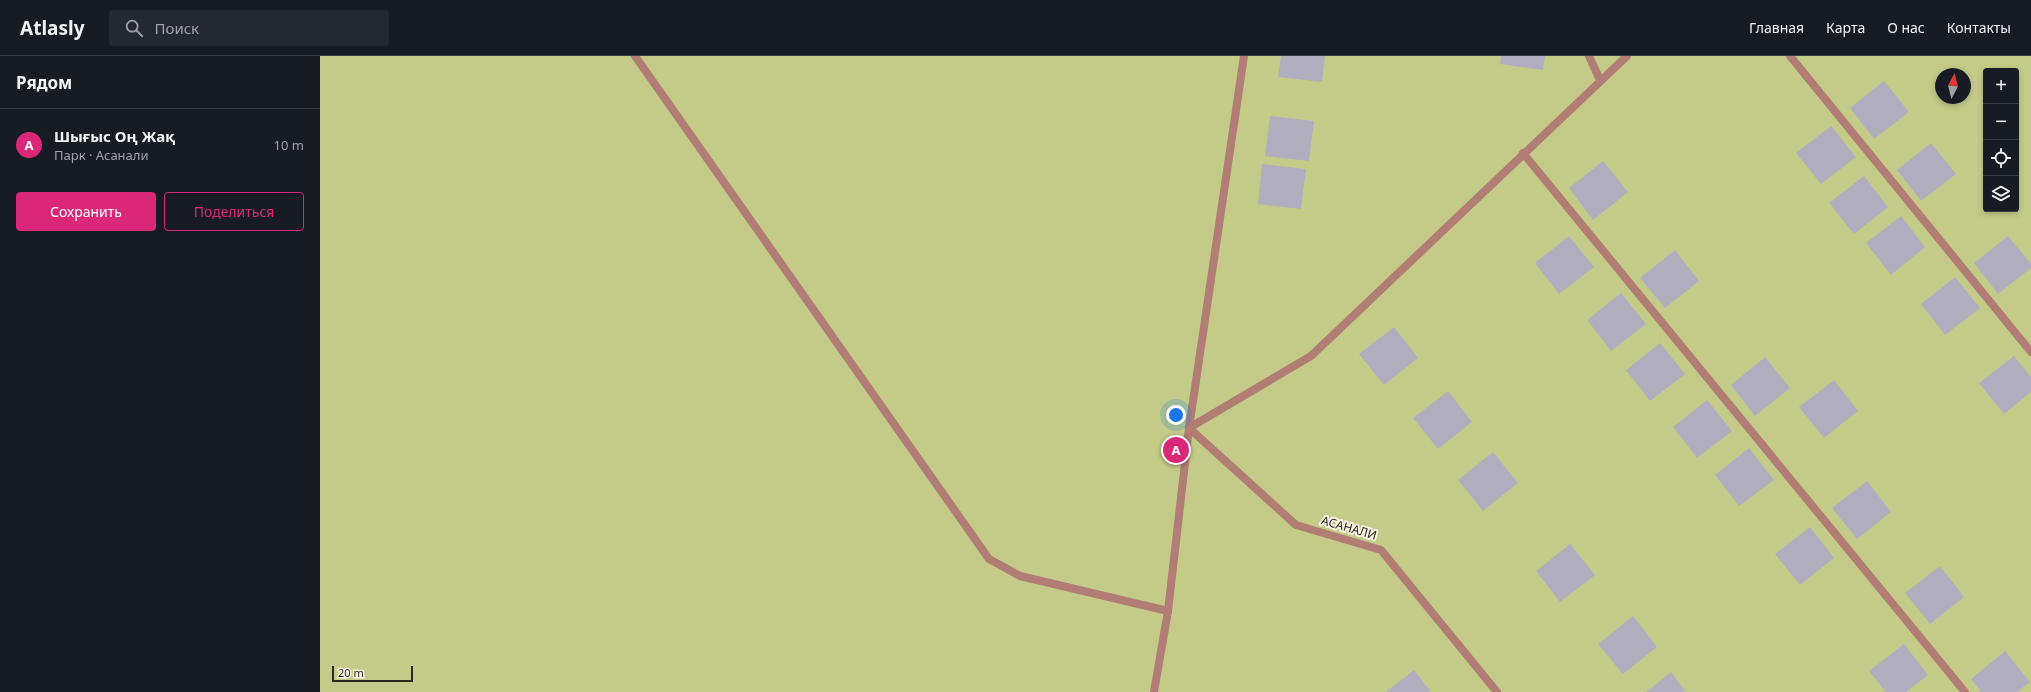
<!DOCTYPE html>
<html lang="ru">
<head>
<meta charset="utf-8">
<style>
  :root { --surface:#171b24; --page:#242831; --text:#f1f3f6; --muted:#9ea1a6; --line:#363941; --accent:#db2777 }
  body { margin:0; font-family:"Noto Sans",sans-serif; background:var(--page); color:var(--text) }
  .controls { position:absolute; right:12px; top:12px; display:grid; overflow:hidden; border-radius:4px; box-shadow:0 2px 6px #0003 }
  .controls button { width:36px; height:36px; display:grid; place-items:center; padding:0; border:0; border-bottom:1px solid var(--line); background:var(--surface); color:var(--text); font:20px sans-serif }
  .compass { position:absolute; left:1615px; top:12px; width:36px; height:36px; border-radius:50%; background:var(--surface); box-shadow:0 2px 6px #0003; rotate:7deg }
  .scale { position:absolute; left:12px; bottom:10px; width:81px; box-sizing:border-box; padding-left:4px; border:2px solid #2c2923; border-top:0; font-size:11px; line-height:14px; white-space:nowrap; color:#2c2923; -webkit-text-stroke:3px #f8f0e1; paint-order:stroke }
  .you { position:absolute; left:856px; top:359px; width:14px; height:14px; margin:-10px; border:3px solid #fff; border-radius:50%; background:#1a73e8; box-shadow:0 0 0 6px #1a73e833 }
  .badge { display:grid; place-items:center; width:26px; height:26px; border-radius:50%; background:var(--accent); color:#fff; font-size:13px; font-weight:700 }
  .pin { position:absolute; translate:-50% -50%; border:2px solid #fff; box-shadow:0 1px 4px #0006 }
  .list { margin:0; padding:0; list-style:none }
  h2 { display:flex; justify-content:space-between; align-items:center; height:52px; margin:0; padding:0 16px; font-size:17px }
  h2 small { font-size:13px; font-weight:400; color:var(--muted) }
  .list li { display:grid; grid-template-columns:26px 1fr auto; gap:12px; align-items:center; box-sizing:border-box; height:72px; padding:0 16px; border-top:1px solid var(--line) }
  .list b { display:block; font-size:15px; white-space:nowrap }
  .list p { margin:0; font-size:13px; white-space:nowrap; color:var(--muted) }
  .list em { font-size:13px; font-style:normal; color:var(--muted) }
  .actions { display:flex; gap:8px; padding:12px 16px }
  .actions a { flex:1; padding:9px 0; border:1px solid var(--accent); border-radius:4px; text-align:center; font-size:14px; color:var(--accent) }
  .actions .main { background:var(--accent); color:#fff }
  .icon { flex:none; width:22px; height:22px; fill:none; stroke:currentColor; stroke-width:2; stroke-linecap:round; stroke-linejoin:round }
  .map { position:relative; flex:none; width:1711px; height:636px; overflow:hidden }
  header { display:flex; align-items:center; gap:24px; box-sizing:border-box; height:56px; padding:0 20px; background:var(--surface); border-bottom:1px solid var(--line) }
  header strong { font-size:19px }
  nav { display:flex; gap:22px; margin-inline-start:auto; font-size:14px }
  .search { width:280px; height:36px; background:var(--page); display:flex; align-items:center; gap:10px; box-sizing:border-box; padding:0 14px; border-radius:4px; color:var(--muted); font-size:15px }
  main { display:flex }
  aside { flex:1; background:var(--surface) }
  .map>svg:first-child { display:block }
  .green { fill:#c4cb89; fill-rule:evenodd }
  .building { fill:#b1afbf }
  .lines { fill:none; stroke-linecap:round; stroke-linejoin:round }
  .lane { stroke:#b17d74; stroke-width:8 }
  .street { stroke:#b17d74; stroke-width:8 }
  .labels { text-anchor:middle; stroke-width:4; stroke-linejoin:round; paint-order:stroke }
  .street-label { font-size:12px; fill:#2c2923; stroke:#f8f0e1 }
</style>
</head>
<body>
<header>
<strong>Atlasly</strong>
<div class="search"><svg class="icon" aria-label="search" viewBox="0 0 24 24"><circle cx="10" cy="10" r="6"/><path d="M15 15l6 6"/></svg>Поиск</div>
<nav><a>Главная</a><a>Карта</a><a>О нас</a><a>Контакты</a></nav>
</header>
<main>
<aside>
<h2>Рядом<small></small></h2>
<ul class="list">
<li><span class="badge">A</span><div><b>Шығыс Оң Жақ</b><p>Парк · Асанали</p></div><em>10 m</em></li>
</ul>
<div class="actions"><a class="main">Сохранить</a><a>Поделиться</a></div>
</aside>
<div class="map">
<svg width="1711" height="636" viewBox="0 0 1711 636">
  <rect width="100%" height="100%" fill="#eae3d4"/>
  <path class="green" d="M0 0H1711V636H0ZM1666 15H1696V153H1666ZM1621 18H1645V42H1621Z"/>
  <path class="building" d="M961 0H1005L1002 26 958 21Z
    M1181 0H1225L1223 14 1180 8Z
    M1564 25 1589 56 1554 83 1530 52Z
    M950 60 994 65 989 105 945 100Z
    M1511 70 1536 101 1501 128 1476 97Z
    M1611 87 1636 118 1601 145 1577 114Z
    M1283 105 1308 136 1273 164 1249 132Z
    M942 108 986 113 981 153 938 148Z
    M1544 120 1568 151 1534 178 1509 147Z
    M1581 160 1605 191 1571 219 1546 187Z
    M1249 180 1274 211 1239 238 1215 207Z
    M1688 180 1711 208V212L1678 238 1654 207Z
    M1355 194 1379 225 1345 252 1320 222Z
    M1635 221 1660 252 1625 279 1601 248Z
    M1301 237 1326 268 1291 295 1267 264Z
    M1074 271 1098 302 1064 329 1039 298Z
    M1340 287 1365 318 1330 345 1306 314Z
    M1694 300 1711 321V336L1684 358 1659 327Z
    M1445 301 1470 332 1435 360 1411 329Z
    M1514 324 1538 355 1504 382 1479 351Z
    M1128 335 1152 366 1118 393 1093 362Z
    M1387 344 1412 375 1377 402 1353 371Z
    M1429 392 1454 424 1419 450 1395 419Z
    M1173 396 1198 427 1163 455 1138 424Z
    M1547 425 1571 456 1537 483 1512 452Z
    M1490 471 1514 502 1480 529 1455 498Z
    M1250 488 1275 519 1240 546 1216 515Z
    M1620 510 1644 541 1610 568 1585 537Z
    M1313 560 1337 591 1303 618 1278 588Z
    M1584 588 1608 619 1586 636H1566L1549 615Z
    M1685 595 1710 626 1697 636H1661L1651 623Z
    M1094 614 1111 636H1066Z
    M1351 616 1366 636H1326Z"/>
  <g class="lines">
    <path class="lane" d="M315 0 669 503 700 520 848 555
      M1269 0 1280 24
      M1470 0 1711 296
      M1203 97 1645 636
      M869 372 991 300 1307 0"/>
    <path class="street" d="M869 372 976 469 1061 494 1177 636
      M834 636 848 555 869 372 924 0"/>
  </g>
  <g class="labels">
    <g class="street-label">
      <text transform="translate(1029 472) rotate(16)" y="4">АСАНАЛИ</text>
    </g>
  </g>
</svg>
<div class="controls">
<button>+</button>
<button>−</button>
<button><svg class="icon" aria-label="locate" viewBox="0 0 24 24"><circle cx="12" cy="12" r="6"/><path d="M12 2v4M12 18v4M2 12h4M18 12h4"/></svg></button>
<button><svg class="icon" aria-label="layers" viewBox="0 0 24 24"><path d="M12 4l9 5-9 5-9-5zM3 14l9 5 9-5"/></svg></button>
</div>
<svg class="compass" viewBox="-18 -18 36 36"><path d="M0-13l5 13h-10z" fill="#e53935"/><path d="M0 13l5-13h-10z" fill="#9ea1a6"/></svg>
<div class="scale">20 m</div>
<div class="you"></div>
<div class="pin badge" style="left:856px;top:394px">A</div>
</div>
</main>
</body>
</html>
